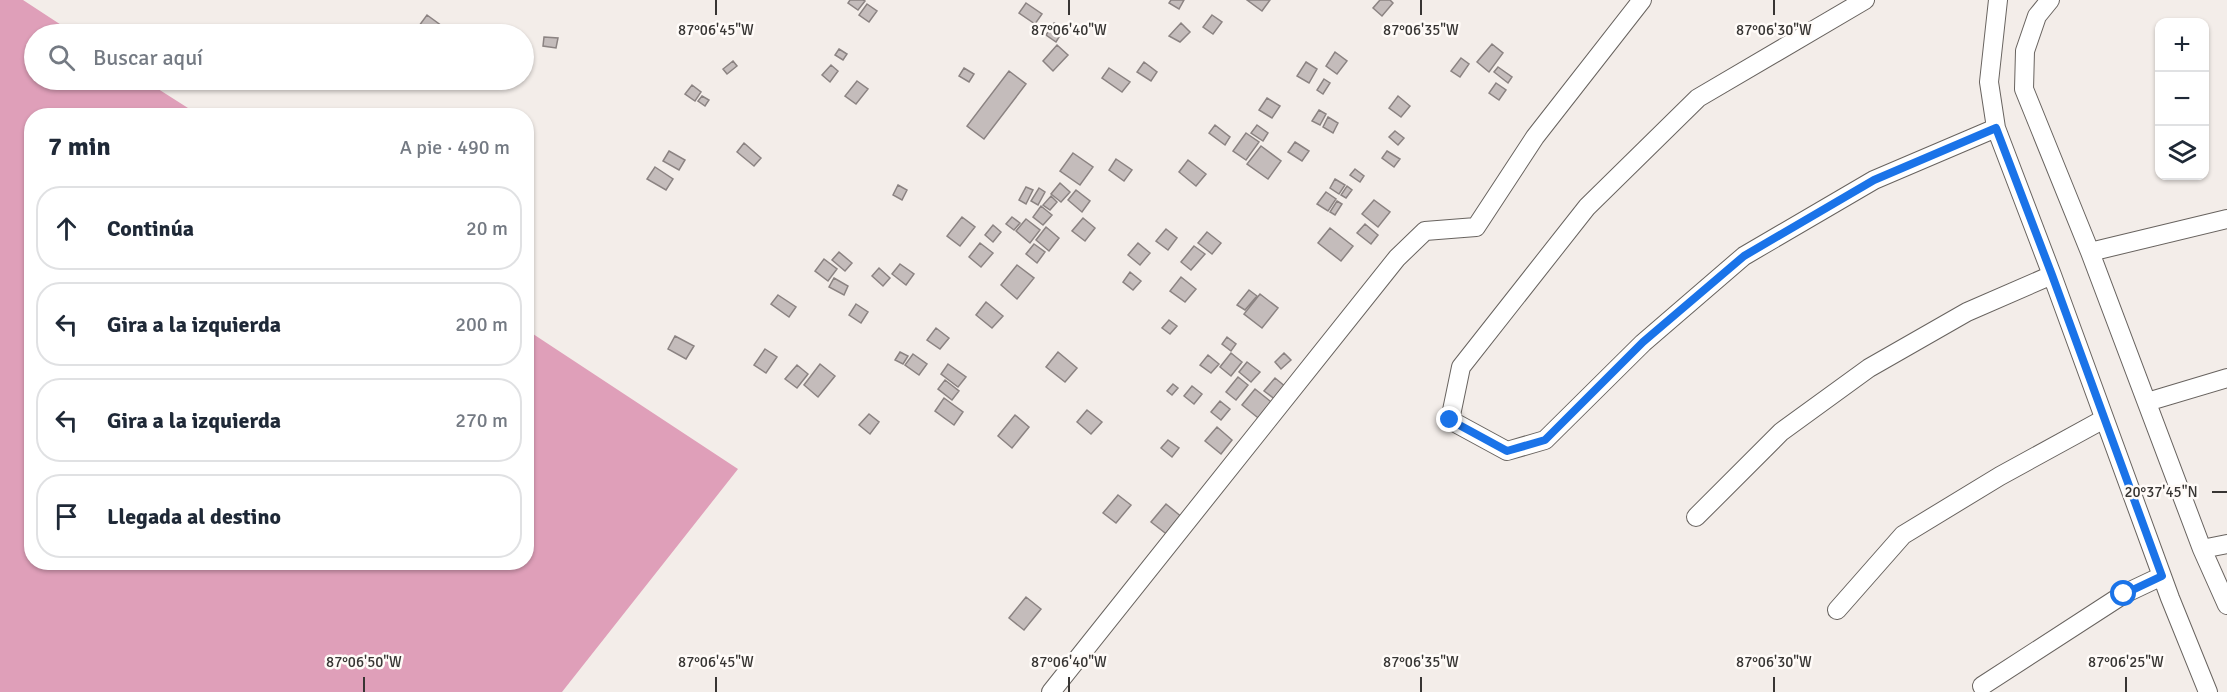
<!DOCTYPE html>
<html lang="es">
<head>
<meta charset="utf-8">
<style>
  :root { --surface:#fff; --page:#f6f6f7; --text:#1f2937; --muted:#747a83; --line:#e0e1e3 }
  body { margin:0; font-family:Signika,sans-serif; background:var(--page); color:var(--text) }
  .controls { position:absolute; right:18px; top:18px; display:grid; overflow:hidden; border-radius:12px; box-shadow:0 2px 4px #0004 }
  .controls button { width:54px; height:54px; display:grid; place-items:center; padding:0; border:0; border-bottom:2px solid var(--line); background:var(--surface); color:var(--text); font:30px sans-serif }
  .stop { position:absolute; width:18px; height:18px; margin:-14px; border:4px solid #1a73e8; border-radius:50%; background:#fff }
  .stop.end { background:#1a73e8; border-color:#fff; box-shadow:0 2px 6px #0008 }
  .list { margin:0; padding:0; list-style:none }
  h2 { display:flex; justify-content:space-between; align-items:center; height:78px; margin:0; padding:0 24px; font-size:26px }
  h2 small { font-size:20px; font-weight:400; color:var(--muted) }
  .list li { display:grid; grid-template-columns:39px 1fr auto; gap:18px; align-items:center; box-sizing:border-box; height:84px; margin:0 12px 12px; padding:0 12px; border:2px solid var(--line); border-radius:24px }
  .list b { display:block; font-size:22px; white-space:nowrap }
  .list em { font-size:20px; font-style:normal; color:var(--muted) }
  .icon { flex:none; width:33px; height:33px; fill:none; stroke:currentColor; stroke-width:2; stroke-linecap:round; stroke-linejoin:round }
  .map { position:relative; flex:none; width:2227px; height:692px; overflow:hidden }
  .search { position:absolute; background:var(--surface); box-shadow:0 2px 4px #0004; left:24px; top:24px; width:510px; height:66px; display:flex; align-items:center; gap:15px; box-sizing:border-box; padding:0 21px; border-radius:33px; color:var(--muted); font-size:22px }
  .panel { position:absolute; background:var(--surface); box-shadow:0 2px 4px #0004; left:24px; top:108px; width:510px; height:462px; border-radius:24px }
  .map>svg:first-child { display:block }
  .forest { fill:#df9fb9 }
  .building { fill:#c4bcbb; stroke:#8b8382; stroke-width:1.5 }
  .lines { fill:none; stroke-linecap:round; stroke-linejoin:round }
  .minor-casing { stroke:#68635f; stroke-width:20 }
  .minor { stroke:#fff; stroke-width:18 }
  .route { stroke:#1a73e8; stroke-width:8 }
  .ticks { fill:none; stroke:#373533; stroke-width:2 }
  .ticks-label { font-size:15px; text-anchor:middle; fill:#373533; stroke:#fffbf8; stroke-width:5; stroke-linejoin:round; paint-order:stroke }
</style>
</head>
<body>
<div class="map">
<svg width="2227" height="692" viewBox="0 0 2227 692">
  <rect width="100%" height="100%" fill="#f3ede9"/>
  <path class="forest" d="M0 0H23L75 34H34V80H144L199 115 32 116V562H526L527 330 738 469 562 692H0Z"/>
  <path class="building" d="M850 0H863L865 1 858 10 848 3Z
    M1171 0H1184L1179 9 1169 3Z
    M1247 0H1270L1262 11Z
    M1380 0H1390L1393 3 1382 16 1373 8Z
    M1026 3 1042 14 1035 24 1019 13Z
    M867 4 877 11 869 22 859 15Z
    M427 15 446 29 442 34H423L416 30Z
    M1212 15 1222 22 1213 34 1203 27Z
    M1054 23 1064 29 1056 42 1046 35Z
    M1181 23 1190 32 1180 42 1169 36Z
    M544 37 558 38 556 48 543 46Z
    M1492 44 1503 53 1489 72 1477 62Z
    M524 45 532 50 527 59 524 58Z
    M1057 45 1068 55 1053 71 1043 61Z
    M839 49 847 54 843 60 835 55Z
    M1335 52 1347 61 1337 74 1326 66Z
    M1461 58 1469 64 1460 77 1451 71Z
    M733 61 737 66 727 74 723 69Z
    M1144 62 1157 72 1151 81 1137 72Z
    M1306 62 1317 69 1309 83 1297 76Z
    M831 65 838 71 830 82 822 75Z
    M1498 67 1512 77 1508 83 1494 72Z
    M964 68 974 74 969 82 959 76Z
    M1109 68 1130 82 1122 92 1102 78Z
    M1009 71 1026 84 984 139 967 126Z
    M1324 79 1330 83 1323 94 1317 90Z
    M857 81 868 89 856 104 845 96Z
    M1496 83 1506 90 1499 100 1489 93Z
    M692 85 701 92 695 101 685 94Z
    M702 96 709 100 705 106 698 101Z
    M1398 96 1410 106 1401 117 1389 108Z
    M1267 98 1280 106 1272 118 1259 110Z
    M1319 110 1326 114 1320 125 1312 121Z
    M1328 117 1338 123 1333 133 1323 127Z
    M1215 125 1230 137 1225 145 1209 133Z
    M1257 125 1268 133 1263 141 1251 133Z
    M1395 131 1404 138 1398 145 1389 137Z
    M1246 133 1259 142 1246 160 1233 151Z
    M1295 142 1309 151 1302 161 1288 152Z
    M744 143 761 158 754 166 737 152Z
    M1261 146 1281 161 1268 179 1247 164Z
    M669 151 685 160 679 170 663 161Z
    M1387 151 1400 159 1394 167 1382 158Z
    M1073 153 1093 167 1080 185 1060 171Z
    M1116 159 1132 170 1124 181 1109 170Z
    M1188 160 1206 174 1196 186 1179 172Z
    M655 167 673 179 666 190 647 179Z
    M1355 169 1364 176 1360 182 1350 175Z
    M1335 179 1345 185 1339 194 1330 188Z
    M1060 183 1070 192 1061 202 1051 194Z
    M898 185 907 190 902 200 893 195Z
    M1347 186 1352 190 1346 198 1341 195Z
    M1026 187 1033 190 1026 204 1019 200Z
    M1039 188 1045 192 1038 205 1031 201Z
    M1076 190 1090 201 1082 212 1068 200Z
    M1326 192 1336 199 1328 211 1317 204Z
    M1051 196 1057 202 1050 210 1043 205Z
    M1374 200 1390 212 1378 227 1362 214Z
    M1337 201 1342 204 1335 215 1330 212Z
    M1041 206 1052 215 1043 225 1033 217Z
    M962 217 975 227 960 246 947 236Z
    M1012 217 1020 223 1014 230 1006 224Z
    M1083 218 1095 228 1085 241 1072 231Z
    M1026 219 1040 230 1030 243 1016 231Z
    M1365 224 1378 235 1371 244 1357 233Z
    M993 225 1001 232 993 242 985 235Z
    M1046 227 1059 238 1049 251 1036 240Z
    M1330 228 1353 246 1341 261 1318 243Z
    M1166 229 1177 238 1168 250 1156 241Z
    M1207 232 1221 243 1212 254 1198 243Z
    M980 243 993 253 981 267 969 257Z
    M1138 243 1150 253 1140 265 1128 255Z
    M1034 244 1045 252 1037 263 1026 254Z
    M1194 246 1205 254 1191 270 1181 262Z
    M839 252 852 263 845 271 832 260Z
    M824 259 837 269 828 281 815 271Z
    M900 264 914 274 906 285 892 274Z
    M1017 265 1034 278 1017 299 1001 285Z
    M879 268 890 278 883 286 872 276Z
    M1130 272 1141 281 1133 290 1123 282Z
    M1181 277 1196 289 1185 302 1170 291Z
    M834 278 848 286 844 295 829 287Z
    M1249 290 1257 296 1245 310 1237 305Z
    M1260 294 1278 308 1262 328 1244 314Z
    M778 295 796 307 789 317 771 304Z
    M986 302 1003 316 992 328 976 315Z
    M856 304 868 312 861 323 849 315Z
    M1169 320 1177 326 1170 334 1162 328Z
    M936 328 949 338 940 349 927 340Z
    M675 336 694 346 686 359 668 349Z
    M1227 337 1236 344 1231 351 1222 344Z
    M765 349 777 357 766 373 754 365Z
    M900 352 908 356 903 364 895 360Z
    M1058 352 1077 368 1065 382 1046 367Z
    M1231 353 1242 362 1231 376 1220 367Z
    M1284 353 1291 360 1281 369 1275 362Z
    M913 354 927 364 919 375 905 365Z
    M1208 355 1219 364 1211 373 1200 365Z
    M1247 362 1260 372 1251 382 1239 372Z
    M820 364 835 376 818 397 804 385Z
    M948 364 966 377 958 387 941 374Z
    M797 365 808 374 797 388 785 379Z
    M1238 377 1248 385 1236 400 1226 392Z
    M1275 378 1286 387 1276 400 1264 391Z
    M945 380 959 391 952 400 938 389Z
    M1173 384 1178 388 1172 395 1167 391Z
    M1192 386 1202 394 1194 404 1184 396Z
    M1255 389 1275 405 1262 421 1242 405Z
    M944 398 963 412 954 425 935 411Z
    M1220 401 1230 409 1221 420 1211 412Z
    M1087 410 1102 422 1091 434 1077 422Z
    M869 414 879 422 870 434 859 425Z
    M1015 415 1029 427 1012 448 998 436Z
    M1217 427 1232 440 1221 454 1205 441Z
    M1168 440 1179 448 1172 457 1161 448Z
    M1118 495 1131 505 1116 523 1103 513Z
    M1166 504 1183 518 1169 536 1151 522Z
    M1026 597 1041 609 1024 630 1009 618Z"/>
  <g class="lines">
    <g class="minor-casing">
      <path id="minor" d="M1865 0 1698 98 1587 207 1461 367 1450 420 1507 451 1545 440 1643 343 1744 256 1874 180 1996 128
        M1998 0 1989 82 1996 128 2052 275 2170 598 2208 692
        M2050 0 2037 16 2025 51 2024 89 2090 252 2202 549 2227 605
        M2090 252 2227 219
        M2147 402 2227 378
        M1696 517 1781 432 1869 368 1967 312 2052 275
        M2202 549 2227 544
        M1837 610 1903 535 2000 476 2104 419
        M1982 686 2124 594 2162 576
        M1051 692 1397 258 1425 231 1476 227 1535 137 1642 0"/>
    </g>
    <use href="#minor" class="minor"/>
  </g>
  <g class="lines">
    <path class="route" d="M1450 420 1507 451 1545 440 1643 342 1744 256 1874 180 1996 128 2052 275 2162 576 2124 594"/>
  </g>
  <path class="ticks" d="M716 0V15M1069 0V15M1421 0V15M1774 0V15M2212 492H2227M364 677V692M716 677V692M1069 677V692M1421 677V692M1774 677V692M2126 677V692"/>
  <g class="ticks-label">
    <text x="716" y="35">87°06'45"W</text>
    <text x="1069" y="35">87°06'40"W</text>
    <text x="1421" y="35">87°06'35"W</text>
    <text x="1774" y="35">87°06'30"W</text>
    <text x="2161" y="497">20°37'45"N</text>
    <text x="364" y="667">87°06'50"W</text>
    <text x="716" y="667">87°06'45"W</text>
    <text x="1069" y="667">87°06'40"W</text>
    <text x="1421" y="667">87°06'35"W</text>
    <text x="1774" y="667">87°06'30"W</text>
    <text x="2126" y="667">87°06'25"W</text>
  </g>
</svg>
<div class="controls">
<button>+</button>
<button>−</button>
<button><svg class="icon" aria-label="layers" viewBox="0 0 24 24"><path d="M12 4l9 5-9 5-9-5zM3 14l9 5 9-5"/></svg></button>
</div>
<div class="stop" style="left:2124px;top:594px"></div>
<div class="stop end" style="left:1450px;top:420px"></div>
<div class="search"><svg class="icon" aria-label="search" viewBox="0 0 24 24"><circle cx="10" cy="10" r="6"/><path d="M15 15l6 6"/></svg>Buscar aquí</div>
<section class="panel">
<h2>7 min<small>A pie · 490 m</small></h2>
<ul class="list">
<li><svg class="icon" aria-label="ahead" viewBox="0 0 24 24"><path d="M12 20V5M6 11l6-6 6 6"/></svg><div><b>Continúa</b></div><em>20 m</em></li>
<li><svg class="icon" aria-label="left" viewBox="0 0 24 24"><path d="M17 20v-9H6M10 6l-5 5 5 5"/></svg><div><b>Gira a la izquierda</b></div><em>200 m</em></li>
<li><svg class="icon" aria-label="left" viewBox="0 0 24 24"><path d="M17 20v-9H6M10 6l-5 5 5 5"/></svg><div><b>Gira a la izquierda</b></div><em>270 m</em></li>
<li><svg class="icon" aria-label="arrive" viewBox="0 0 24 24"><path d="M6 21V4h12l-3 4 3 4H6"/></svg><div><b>Llegada al destino</b></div></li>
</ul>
</section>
</div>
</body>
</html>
